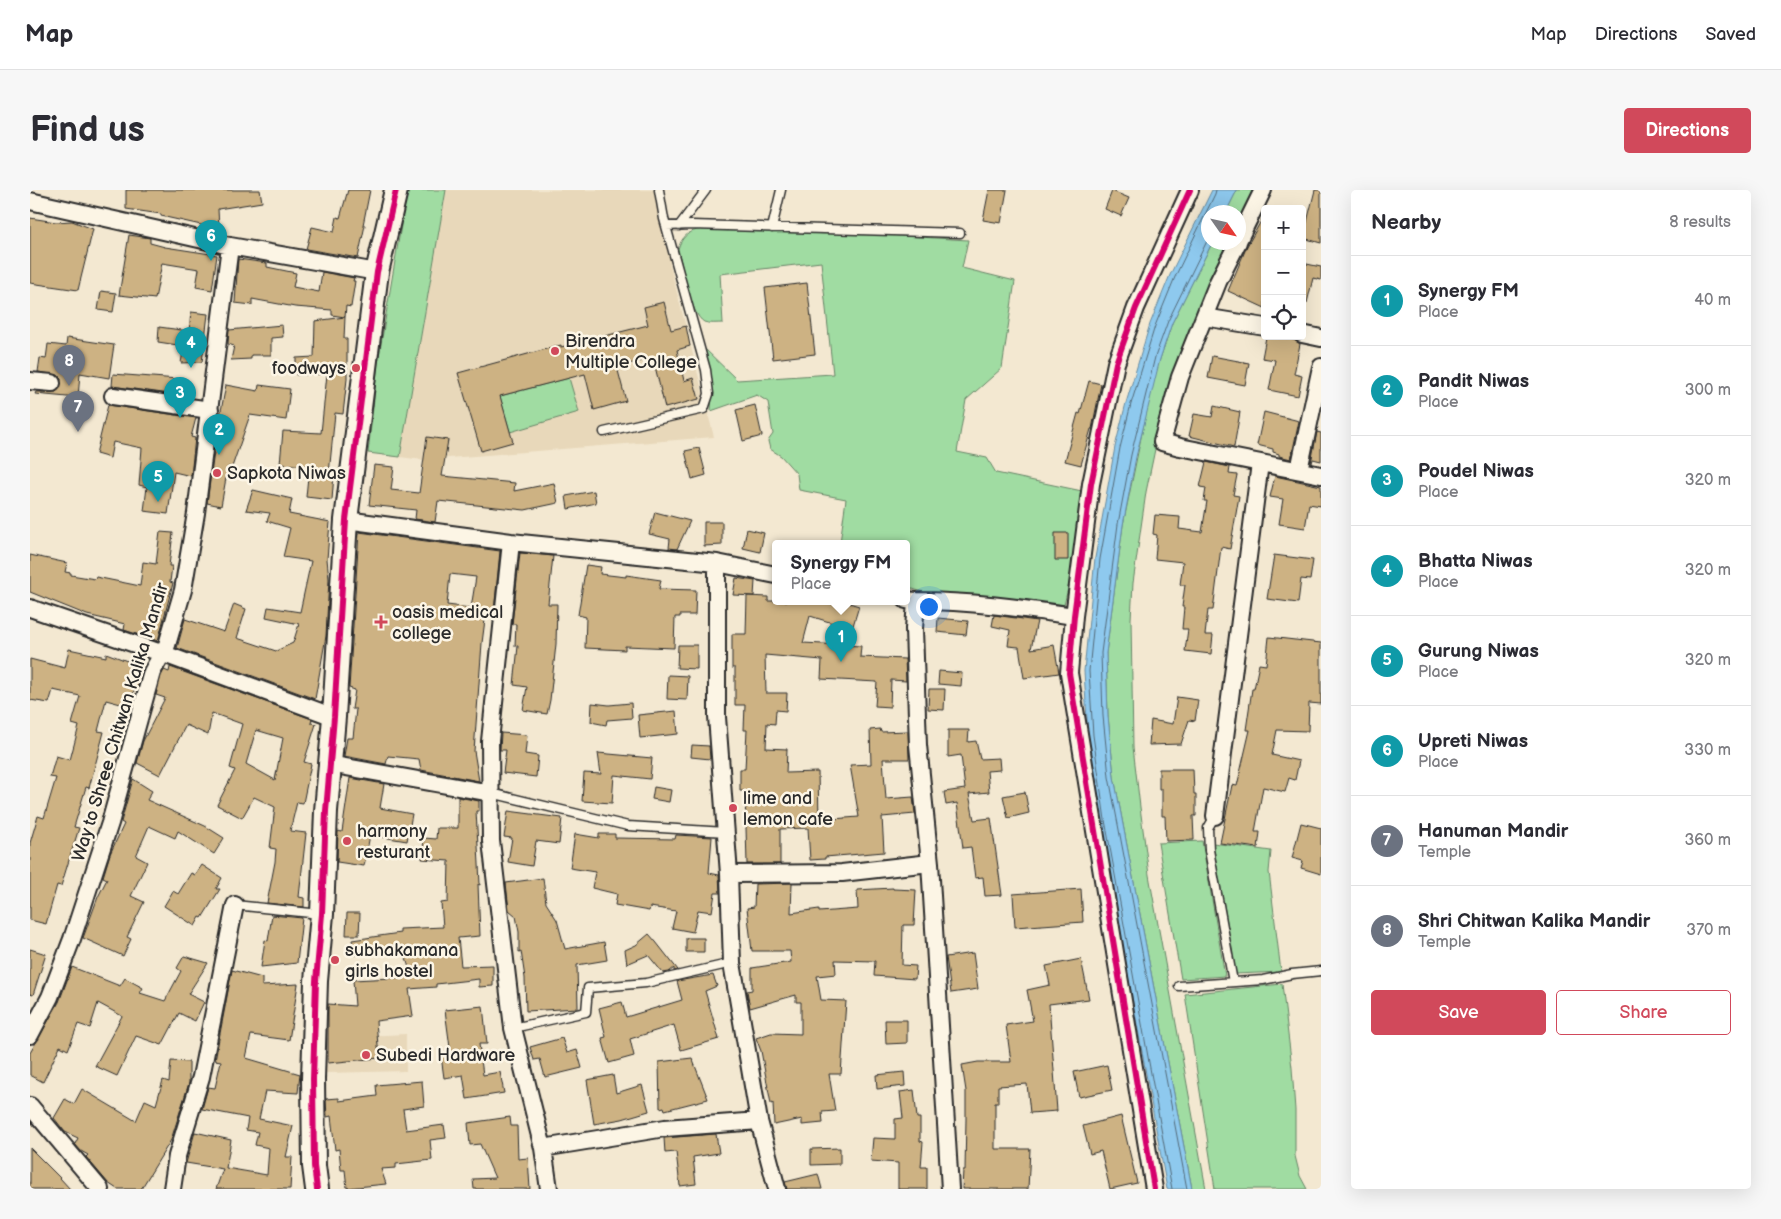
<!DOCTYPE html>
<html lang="en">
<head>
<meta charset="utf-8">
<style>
  :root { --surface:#fff; --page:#f7f7f7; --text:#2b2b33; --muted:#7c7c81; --line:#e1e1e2; --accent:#d1495b }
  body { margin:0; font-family:"Balsamiq Sans",sans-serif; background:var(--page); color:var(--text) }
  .controls { position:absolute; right:15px; top:15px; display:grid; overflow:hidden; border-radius:5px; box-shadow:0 5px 20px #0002 }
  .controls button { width:45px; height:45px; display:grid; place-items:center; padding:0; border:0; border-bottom:1px solid var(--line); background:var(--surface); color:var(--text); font:25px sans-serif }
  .compass { position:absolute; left:1171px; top:15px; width:45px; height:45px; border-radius:50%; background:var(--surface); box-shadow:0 5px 20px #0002; rotate:124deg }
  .you { position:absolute; left:898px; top:416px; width:18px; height:18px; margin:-12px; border:4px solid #fff; border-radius:50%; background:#1a73e8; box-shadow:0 0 0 8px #1a73e833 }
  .badge { display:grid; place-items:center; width:32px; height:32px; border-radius:50%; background:var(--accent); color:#fff; font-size:16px; font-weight:700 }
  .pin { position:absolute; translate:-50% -41px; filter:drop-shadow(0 1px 2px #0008) }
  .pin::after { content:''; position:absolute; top:26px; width:18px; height:15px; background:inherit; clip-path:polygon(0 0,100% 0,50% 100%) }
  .popup { position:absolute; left:742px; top:350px; width:138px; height:65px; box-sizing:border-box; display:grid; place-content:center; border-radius:5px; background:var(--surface); filter:drop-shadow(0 1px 4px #0005); font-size:16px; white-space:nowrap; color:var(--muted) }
  .popup b { font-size:19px; color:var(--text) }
  .popup::after { content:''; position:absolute; left:50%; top:100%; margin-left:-10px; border:10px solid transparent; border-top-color:var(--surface) }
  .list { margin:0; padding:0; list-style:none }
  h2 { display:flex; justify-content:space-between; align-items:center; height:65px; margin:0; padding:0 20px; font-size:21px }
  h2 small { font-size:16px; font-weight:400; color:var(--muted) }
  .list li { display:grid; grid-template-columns:32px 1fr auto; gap:15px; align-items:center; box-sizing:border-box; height:90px; padding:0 20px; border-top:1px solid var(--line) }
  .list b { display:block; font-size:19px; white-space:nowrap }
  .list p { margin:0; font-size:16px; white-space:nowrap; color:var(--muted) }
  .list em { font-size:16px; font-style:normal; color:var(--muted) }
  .actions { display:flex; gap:10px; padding:15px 20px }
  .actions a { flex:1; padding:11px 0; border:1px solid var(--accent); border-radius:5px; text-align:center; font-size:18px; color:var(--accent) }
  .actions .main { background:var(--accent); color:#fff }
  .icon { flex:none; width:28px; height:28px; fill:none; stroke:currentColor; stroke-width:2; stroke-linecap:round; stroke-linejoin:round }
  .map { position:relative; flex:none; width:1291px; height:999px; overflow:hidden; border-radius:5px }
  header { display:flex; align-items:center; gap:30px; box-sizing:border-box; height:70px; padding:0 25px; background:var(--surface); border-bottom:1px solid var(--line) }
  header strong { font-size:24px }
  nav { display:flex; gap:28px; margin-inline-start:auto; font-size:18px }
  .intro { display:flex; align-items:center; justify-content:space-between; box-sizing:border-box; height:120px; padding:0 30px }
  h1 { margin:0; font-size:35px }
  .button { padding:12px 22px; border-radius:5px; background:var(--accent); color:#fff; font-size:18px; font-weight:700 }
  main { display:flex; gap:30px; padding:0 30px }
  aside { flex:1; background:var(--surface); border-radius:5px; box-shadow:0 5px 20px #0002 }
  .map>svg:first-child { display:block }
  .built { fill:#e8d8ba }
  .green { fill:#a0dca2; stroke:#668466 }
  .water { fill:#8ec9ee; stroke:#668aa0 }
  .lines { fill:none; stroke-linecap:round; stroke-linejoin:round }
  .shore { stroke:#536a79; stroke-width:1 }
  .building { fill:#cdb283; stroke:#2b2b2b; fill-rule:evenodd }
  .lane-casing { stroke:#2b2b2b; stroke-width:11 }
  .street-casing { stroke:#2b2b2b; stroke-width:20 }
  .secondary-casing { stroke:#2b2b2b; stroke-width:26 }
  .lane { stroke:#fcf5e5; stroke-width:8 }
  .street { stroke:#fcf5e5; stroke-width:16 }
  .secondary { stroke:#fcf5e5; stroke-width:22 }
  .cycleway-casing { stroke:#fcf5e5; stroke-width:9 }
  .cycleway { stroke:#d6006c; stroke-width:6 }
  .poi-dot { fill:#d1495b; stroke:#fcf5e5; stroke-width:2 }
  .labels { text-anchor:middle; stroke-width:5; stroke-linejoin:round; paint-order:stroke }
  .poi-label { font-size:18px; fill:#2b2b2b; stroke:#fcf5e5; text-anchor:start }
  .street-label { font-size:18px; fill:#2b2b2b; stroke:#fcf5e5 }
</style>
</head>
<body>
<header>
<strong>Map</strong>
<nav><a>Map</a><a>Directions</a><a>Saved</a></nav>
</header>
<div class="intro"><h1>Find us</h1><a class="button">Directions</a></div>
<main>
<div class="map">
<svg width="1291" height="999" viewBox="0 0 1291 999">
  <rect width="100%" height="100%" fill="#f3e8d1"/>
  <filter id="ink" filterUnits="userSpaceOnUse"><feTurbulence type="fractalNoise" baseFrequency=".02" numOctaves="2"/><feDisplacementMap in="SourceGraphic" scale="10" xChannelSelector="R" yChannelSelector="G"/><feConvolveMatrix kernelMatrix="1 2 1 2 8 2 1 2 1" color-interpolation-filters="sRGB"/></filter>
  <g filter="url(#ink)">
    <path class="built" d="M416 0H634L640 75 684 247 393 270 370 267Z
      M376 844V881L296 883 295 848Z"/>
    <path class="green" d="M377 0H416L370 267 338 263 348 172Z
      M1207 0H1227L1209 38 1208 22H1196Z
      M672 39 840 44 938 50 932 78 985 91 972 178 936 210 927 262 957 268 966 283 1052 301 1039 394 1034 415 965 407 893 402 876 397V353H810L816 309 769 300 767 284 751 266 740 259 738 251 743 244 738 212 727 205 681 221 682 204 673 157 707 190 803 184 791 72 690 84 693 133C687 133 679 134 674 132 660 124 652 75 648 59 652 46 659 41 672 39Z
      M1182 53H1202L1128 245 1116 302 1103 393 1101 429 1103 557 1110 617 1119 685 1176 999H1162L1084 587 1078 526 1076 463 1093 335 1121 199 1130 169 1142 133Z
      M539 188 549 222 480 242 470 206Z
      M1172 651 1195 786 1151 789 1128 653Z
      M1183 653 1241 661 1239 682 1251 782 1206 784Z
      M1252 794 1262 878 1265 920V966L1270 986 1277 999H1185L1155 804Z"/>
    <path class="water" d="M1182 0H1207L1196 22H1178V52L1182 53 1142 133 1130 169 1106 267 1093 335 1076 463 1078 526 1084 587 1162 999H1137L1070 631 1058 546 1054 481 1065 368 1085 257 1096 213 1120 134 1140 85Z"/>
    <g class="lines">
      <path class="shore" d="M1142 999 1075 630 1063 545 1059 481 1070 369 1090 258 1101 214 1125 136 1145 87 1185 4 1186 0
        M1157 999 1079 587 1073 526 1071 463 1088 334 1101 265 1125 167 1138 131 1178 49"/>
    </g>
    <path class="building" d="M96 0H230L232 12 188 19 189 39 131 26V24L96 19Z
      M318 0H340L333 35H335L328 68 276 59 282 37 304 42 307 27 310 28Z
      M959 0H977L971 33 953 30Z
      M1285 0H1291V53L1273 48Z
      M1082 1 1099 8 1091 26 1075 19Z
      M1235 24V118L1198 101 1217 56Z
      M0 28 26 32 42 31 63 39 48 100 0 93Z
      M99 45 120 48V53L135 57 187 65 182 100 166 97 169 79 132 73 125 109 89 105Z
      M208 69 237 73V77L266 83 263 97 289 102 292 82 324 88 323 91H325L321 117 316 116 315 127 302 125V120L265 117 222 109V115L205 113Z
      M1272 73 1291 77V90L1283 88 1277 113H1272Z
      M777 93 785 164 743 169 735 98Z
      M71 101 86 103 83 122 68 120Z
      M634 112 641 140 656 136 660 156 647 160 654 191 663 188 669 209 635 218 623 168 587 177 596 211 564 220 555 184 470 206 483 252 451 261 428 183 531 155V157L618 135 614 117Z
      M161 122 178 124 172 172 151 173 154 156 128 152 129 137 159 141Z
      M315 127 314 149H317V189L313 224 305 223 299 284H304L302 310 276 307 279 276 250 274 253 241 291 243 297 184 266 185V168L284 167 285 131Z
      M252 135 253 147 241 148V165H221V169L201 170 204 156 198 154 199 140Z
      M1243 146 1264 150 1270 154 1264 184 1272 186 1268 206 1239 200 1245 170 1232 168 1236 147Z
      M37 148 84 155 79 188 50 183 48 208 5 204 6 202H26L30 198 31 189 28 185 8 182 10 168 16 169 18 154 36 156Z
      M1182 166 1219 173 1215 195 1178 188Z
      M83 184 148 189 147 205 82 196Z
      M1059 191 1071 194 1062 239H1061L1051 275 1035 271 1048 223 1050 224Z
      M196 195 228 201 229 195 260 199 256 230 220 225 202 277H198L191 316 177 313 185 255 189 256 198 228 190 226Z
      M78 215 166 228 161 247 165 248 161 286 144 282 138 324 114 321 117 297 109 295 112 258 83 252 80 268 66 264Z
      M725 215 732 246 713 251 706 220Z
      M1184 216 1210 222 1204 257 1159 246 1164 224 1182 227Z
      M1234 222 1269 231 1261 269 1249 266V264L1243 262V259L1227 255Z
      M1287 242 1291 243V271L1283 269 1282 273H1281Z
      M397 247 418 250 412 286 485 293 484 301 524 293 528 313 495 320 408 311 405 332 385 329 386 320 339 315 344 275 364 277 361 300 389 303Z
      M669 258 676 285 662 289 655 261Z
      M1176 272 1200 277 1199 284 1207 285 1203 305 1209 306 1200 359 1191 357 1183 420H1178L1175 445H1183L1181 464 1155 461 1158 439H1152L1154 417H1152L1155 395H1150L1153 372 1125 369 1127 345 1123 344 1125 325 1150 327 1149 339 1172 342 1177 311H1174L1176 298 1170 297Z
      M1245 286 1291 296V316L1279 314 1275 338 1249 334 1253 309 1240 307Z
      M223 300 262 309 259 324 300 332 297 369 299 389 296 446 285 509 147 458 155 429 194 442 204 414 216 419 207 448 246 461 263 453 269 434 236 427 238 417 270 422 281 371 253 367 260 338 237 331 240 323 216 320Z
      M564 301 566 313 538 319 536 306Z
      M625 322 660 331 647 359 639 358 640 349 619 344Z
      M674 332H692V355L674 356Z
      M717 339 734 343 730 362 713 358Z
      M130 342 143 343 139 376H142L140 392 143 393 128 451 94 440 95 434 57 425 0 402V365L37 373 35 382 41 383V385L65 389 66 387 110 396 113 372 126 374Z
      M329 342 470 361 464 422H456L452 453 444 561 449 591 391 580 389 569 358 566 356 574 314 566 317 548H323L326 519H322L325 500 319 498ZM420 384 446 387 441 418 417 415Z
      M1025 343H1038V370H1025Z
      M490 363 523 366 518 414H527L526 454 520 510 517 524 493 520 497 497 484 495 488 456H485L486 434H482Z
      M1244 365 1283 370 1280 390 1271 389 1268 413 1237 409Z
      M556 375 571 377 570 384 596 387V385L631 390 629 399 666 400 665 425H650V427H645L644 458 595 456V460L555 458 556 427 548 425Z
      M706 388 725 391 724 406 703 405Z
      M717 406 738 407V411H813L829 416 822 439 780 426 773 453 831 456 830 467 875 469 876 491 861 490 860 517 845 516 847 492 791 489 792 470 735 465 736 503H757L756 521 746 520 745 534 737 533 736 558 757 559 756 583 788 582 789 630 829 627 820 575 841 574 840 540 850 539 851 542 878 541 879 569H853L856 609 883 607 885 624 852 627 854 662 795 667V669L780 670 778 638 750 639V674H717L715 601H710V579H715L717 540H714L715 515H705V478H702V444H716Z
      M964 425 1007 431 1001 459 1024 455 1029 483 994 488 989 457 978 456 980 440 962 436Z
      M908 428 938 431 936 445 907 442Z
      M1239 447 1291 453V514L1279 513 1278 541 1247 540 1242 565 1269 571 1265 590 1259 588 1255 602 1233 597 1225 642H1230L1228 658 1190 653 1202 595 1207 596 1220 540H1216L1222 499H1224L1229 474 1236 475Z
      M648 455H667V479L647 478Z
      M39 459 76 467V463L113 477 107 499 105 498 98 516 76 510 68 541 74 542 59 598 56 597 44 637 49 638 31 696 27 695 16 734 0 730V653L8 626 14 628 26 588 20 587 26 566 40 570 49 536 42 534 50 506 23 500 19 513 0 510V469L35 478Z
      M140 477 282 529 281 533 286 534 274 572 281 574 273 613 267 612 260 641 276 643 269 707 274 708V717L237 713 245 672 246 659 240 658 245 617 224 607 212 628 187 615 205 580 200 578 212 534 182 523 178 545 156 535 130 585 107 573 113 551 135 508 126 505 131 486 134 480 139 482ZM226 540 253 548 245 590 216 574Z
      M909 481 932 483 931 496 908 494Z
      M638 485 658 486 657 510 637 509Z
      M899 499H915L914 520 898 519Z
      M1147 507 1168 510 1165 531 1159 530 1151 554 1119 555 1121 530 1143 534Z
      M562 513 579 515 601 513 602 528 577 530 576 535 561 532Z
      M646 521 648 544 610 548 608 525Z
      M918 540H939L938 552 946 551 950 569 969 568 970 580 957 581 959 602 939 604 944 630 961 628 972 705 955 706 953 687 945 688 941 657 933 658 927 613 916 615 914 602 935 599 931 565 918 567Z
      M471 543 497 545 495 564 508 566 506 587 473 583 476 560H470Z
      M662 555 679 556 680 569 661 567Z
      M568 563 622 568 620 589 584 585 582 613 552 611 554 583 571 584Z
      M1129 579H1163L1164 604H1166V626H1163L1164 650 1136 651 1135 626H1132V599H1129Z
      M320 588 354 594 350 618 382 624 377 651 340 645 334 676 307 672 308 641 312 642Z
      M103 589 122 601 117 610 175 636 194 648 184 664 148 641 145 648 119 636 106 666 117 672 101 706 114 712 97 747 101 749 93 766 53 748 68 707 77 689 73 687 80 664 94 634 91 632Z
      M624 597 641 600 639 612 622 609Z
      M995 602 999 623 978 628 973 606Z
      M428 607 449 611V621H446L449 674 450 695 448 694 450 746 428 748 431 776 463 775V796L449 797V789L406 794V797L379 799 383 826 346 831 349 868 298 873V814L325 816 323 790 382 787 373 759 350 760 351 762 324 765 322 750 370 743V739L413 737 411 713 418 712 419 671 392 669 394 648 406 649 407 638H428Z
      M478 621 532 628 529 654 506 651 502 676 478 672 482 648 474 647Z
      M1271 633 1291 638V684L1271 678 1273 671 1262 668Z
      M545 644 569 648V644H585V648L645 649 646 645 682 647 679 683 689 685 690 703H685L682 722 668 720 663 742 642 738 646 721 620 717 619 721 585 715 587 704 562 698 565 682 540 678Z
      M172 675 192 688 186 699H190L172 728 170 727 165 736 134 716 143 701 148 704 161 683 165 685Z
      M513 688 516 713 527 730 535 759 574 752 577 770 547 775 548 818 496 821 495 788 491 761 489 762V742L486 726 479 720 476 693Z
      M762 693 761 723 789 719V722L828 719 827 700 863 698V699L886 700 884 735H873L872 775 886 776 885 789 844 786 845 771 805 770 806 784 787 786 791 810 816 811 811 884H799L805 921 792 922 793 933 772 935V929L744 935 743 913 741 914 731 861 726 848 741 843 771 844V812H766V805L720 818 717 801 722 800V778L761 772 760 761H722L717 718 724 717 725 694Z
      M1051 699 1053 732 985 737 983 704Z
      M317 723H330L329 745H316Z
      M242 725 272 728 267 773 231 777 235 750 238 751Z
      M619 744 626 752 648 780 644 781V778L639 782 633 783 618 765 597 774 595 760 606 755Z
      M656 748H674V762H656Z
      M0 759 16 764 3 805 0 804Z
      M943 763 948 799 921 803 916 767Z
      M154 766 178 773 158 804 174 812 165 831 149 823 132 855 106 846 87 886 65 876 92 826 68 813 60 838 48 834 38 860 30 856 13 892 0 885V863L29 812 42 777 90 796 95 788 113 798 110 803 135 811 151 781 147 778Z
      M1051 769 1059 809 1019 814 1027 921 1000 923 997 894 968 896V913H965V959H1000L998 999H932L933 980H935L936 929V901L932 875 948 872H981L976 835 1003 831 997 800 1020 795 1016 776Z
      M202 780 232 788V796L268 794 259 850 221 845 216 868 270 884 268 903 235 901 229 929 263 936 256 967H262L260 999H186L193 979 156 973 165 942 201 950 196 978 237 985 239 958 225 955 228 942 216 940 218 928 172 919 178 897 185 898 191 871 185 870Z
      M683 785 687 796 675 801 689 849 651 860 644 835 600 849 604 866 579 873 572 848 576 847 569 818 592 812 596 827 652 810 647 791Z
      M453 816 457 854H449L453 885 470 882 474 903 437 909 433 885 414 888 411 866 421 865 415 820Z
      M855 830H877V853L856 854Z
      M532 848 537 863 547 860 552 878 515 887 510 869 504 870 500 857Z
      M662 868 678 909 635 920 634 917 630 918 629 872Z
      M141 871 159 872V893L141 950 111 999H87L78 993 56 967 58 965 51 961 45 954 48 948 35 942 24 928 35 909 44 914 52 899 106 931 115 910 126 915 133 890 139 892Z
      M1077 875 1082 900 1049 907 1044 882Z
      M874 882 875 896 847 899 846 885Z
      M583 885 586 903 612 895 619 921 592 929 564 934 557 890Z
      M392 891 394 916 373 919 376 940 414 935 416 948 400 950 402 970 366 974V978L351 979 356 994 317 998 315 980H311L309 959 305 960 301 926 297 927 296 909 309 908V911L347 906 346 895Z
      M884 900 887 928H890V951L893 952 891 977H897V999H868V973L841 971 843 948 865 949V929L873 928 870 902Z
      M1091 926 1107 993 1080 999 1071 961 1060 964 1053 936Z
      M480 927 481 936H487L488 969 498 968 500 999H444L443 989 465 988 450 954 440 955 438 933Z
      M686 944 689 963 663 967 666 994 650 996 646 962 635 963 634 948Z
      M0 958 30 988 40 999H0Z
      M810 958V974L781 975V959Z
      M788 984 792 999H757L755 992Z"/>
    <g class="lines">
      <g class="lane-casing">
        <path id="lane" d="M636 36 662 35 930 43
          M649 36 676 0
          M742 38 751 0
          M574 242 674 219 679 204 676 180 634 29 629 0
          M461 603 598 636 696 642
          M1185 626 1178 638 1179 660 1203 792
          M205 715 290 724
          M1149 796 1233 790 1262 784 1291 781
          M483 838 556 822 558 798 616 793 702 773"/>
      </g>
      <g class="street-casing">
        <path id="street" d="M0 11 200 56 347 82
          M1208 51 1233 0
          M1208 52 1188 92 1150 187 1132 252 1150 257 1291 285
          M1174 127 1235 137
          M1272 144 1291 148
          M0 191 22 193
          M83 206 180 220
          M1269 280 1291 177
          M316 330 481 352 687 373 746 385
          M481 352 460 551 461 651 483 838 513 958 519 999
          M687 373V527L699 684 702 773 729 931 747 999
          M876 410 886 411 884 439 888 555 900 673 920 999
          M886 411C939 411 991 418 1044 426
          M0 418 134 464 304 527
          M299 574 461 603
          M1185 626 1230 273
          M699 684 812 683 900 673
          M0 845 20 807 42 749 80 633 122 482 137 455 153 400 166 323 200 56
          M0 916 70 999
          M513 958 635 938 729 931
          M142 999 147 966 171 887 205 715
          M1124 999 1039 483 1044 426 1061 294 1086 173 1106 118 1160 0"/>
      </g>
      <g class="secondary-casing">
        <path id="secondary" d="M287 999 284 976 283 889 286 791 292 724 296 621 304 527 316 330 347 82 366 0"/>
      </g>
      <use href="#lane" class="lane"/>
      <use href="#street" class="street"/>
      <use href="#secondary" class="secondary"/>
      <g class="cycleway-casing">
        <path id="cycleway" d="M287 999 284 976 283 889 286 791 292 724 296 621 304 527 316 330 347 82 366 0
          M1124 999 1039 483 1044 426 1061 294 1086 173 1106 118 1160 0"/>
      </g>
      <use href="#cycleway" class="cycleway"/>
    </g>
  </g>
  <g class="poi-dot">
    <circle cx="525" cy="161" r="5"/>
    <circle cx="326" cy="178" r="5"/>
    <circle cx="187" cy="283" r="5"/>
    <path d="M348.5 424.5h5v5h5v5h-5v5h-5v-5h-5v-5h5z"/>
    <circle cx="703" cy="618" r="5"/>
    <circle cx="317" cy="651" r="5"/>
    <circle cx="305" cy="770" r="5"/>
    <circle cx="336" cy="865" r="5"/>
  </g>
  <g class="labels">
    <g class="poi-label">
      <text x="535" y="157">Birendra<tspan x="535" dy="21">Multiple College</tspan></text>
      <text x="316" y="184" text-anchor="end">foodways</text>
      <text x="197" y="289">Sapkota Niwas</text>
      <text x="362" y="428">oasis medical<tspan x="362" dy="21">college</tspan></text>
      <text x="713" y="614">lime and<tspan x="713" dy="21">lemon cafe</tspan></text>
      <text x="327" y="647">harmony<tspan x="327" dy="21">resturant</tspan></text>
      <text x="315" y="766">subhakamana<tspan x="315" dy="21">girls hostel</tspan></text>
      <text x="346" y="871">Subedi Hardware</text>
    </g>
    <g class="street-label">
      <text transform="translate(90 532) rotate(-73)" y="6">Way to Shree Chitwan Kalika Mandir</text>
    </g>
  </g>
</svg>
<div class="controls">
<button>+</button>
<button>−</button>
<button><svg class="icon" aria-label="locate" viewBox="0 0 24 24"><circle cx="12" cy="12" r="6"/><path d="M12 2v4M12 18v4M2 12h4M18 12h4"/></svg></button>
</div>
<svg class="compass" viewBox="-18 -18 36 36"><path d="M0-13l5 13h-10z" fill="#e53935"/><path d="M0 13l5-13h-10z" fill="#7c7c81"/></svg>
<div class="you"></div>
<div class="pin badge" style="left:811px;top:472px;background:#0f9aa8">1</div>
<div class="popup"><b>Synergy FM</b>Place</div>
<div class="pin badge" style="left:189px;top:265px;background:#0f9aa8">2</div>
<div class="pin badge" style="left:150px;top:228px;background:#0f9aa8">3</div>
<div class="pin badge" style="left:161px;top:178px;background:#0f9aa8">4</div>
<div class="pin badge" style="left:128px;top:312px;background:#0f9aa8">5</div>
<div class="pin badge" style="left:181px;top:71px;background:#0f9aa8">6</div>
<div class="pin badge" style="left:48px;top:242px;background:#6b7280">7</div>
<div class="pin badge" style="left:39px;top:196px;background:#6b7280">8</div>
</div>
<aside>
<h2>Nearby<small>8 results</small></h2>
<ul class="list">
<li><span class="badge" style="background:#0f9aa8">1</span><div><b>Synergy FM</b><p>Place</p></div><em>40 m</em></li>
<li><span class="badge" style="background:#0f9aa8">2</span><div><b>Pandit Niwas</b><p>Place</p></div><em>300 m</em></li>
<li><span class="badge" style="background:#0f9aa8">3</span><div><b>Poudel Niwas</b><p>Place</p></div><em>320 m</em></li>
<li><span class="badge" style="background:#0f9aa8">4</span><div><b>Bhatta Niwas</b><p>Place</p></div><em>320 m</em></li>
<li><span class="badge" style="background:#0f9aa8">5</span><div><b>Gurung Niwas</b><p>Place</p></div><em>320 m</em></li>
<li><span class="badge" style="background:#0f9aa8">6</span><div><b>Upreti Niwas</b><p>Place</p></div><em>330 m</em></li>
<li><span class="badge" style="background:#6b7280">7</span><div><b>Hanuman Mandir</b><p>Temple</p></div><em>360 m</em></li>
<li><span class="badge" style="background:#6b7280">8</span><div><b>Shri Chitwan Kalika Mandir</b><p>Temple</p></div><em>370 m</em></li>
</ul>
<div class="actions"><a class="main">Save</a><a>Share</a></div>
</aside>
</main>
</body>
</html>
